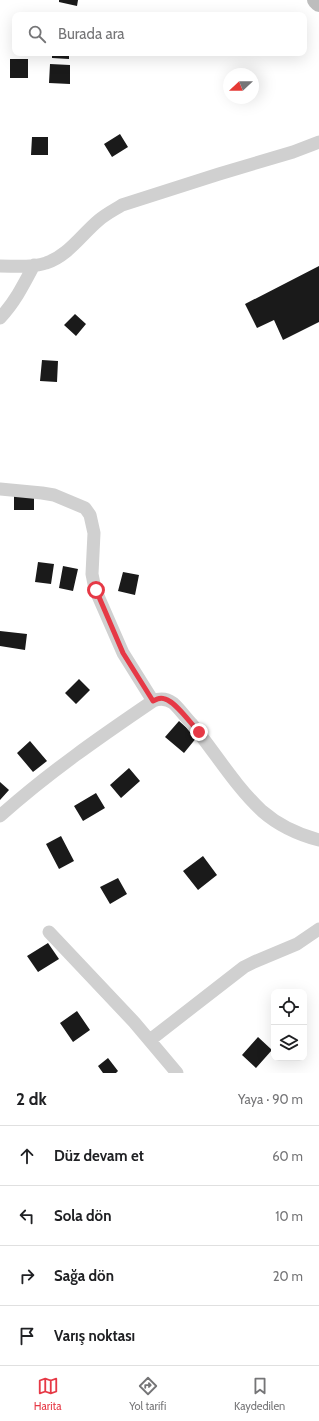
<!DOCTYPE html>
<html lang="tr">
<head>
<meta charset="utf-8">
<style>
  :root { --surface:#fff; --page:#f2f2f2; --text:#202124; --muted:#757577; --line:#e0e0e0; --accent:#e63946 }
  body { margin:0; font-family:Cabin,sans-serif; background:var(--page); color:var(--text) }
  .controls { position:absolute; right:12px; bottom:12px; display:grid; overflow:hidden; border-radius:8px; box-shadow:0 4px 16px #0002 }
  .controls button { width:36px; height:36px; display:grid; place-items:center; padding:0; border:0; border-bottom:1px solid var(--line); background:var(--surface); color:var(--text); font:20px sans-serif }
  .compass { position:absolute; left:223px; top:68px; width:36px; height:36px; border-radius:50%; background:var(--surface); box-shadow:0 4px 16px #0002; rotate:248deg }
  .stop { position:absolute; width:12px; height:12px; margin:-9px; border:3px solid #e63946; border-radius:50%; background:#fff }
  .stop.end { background:#e63946; border-color:#fff; box-shadow:0 1px 4px #0008 }
  .list { margin:0; padding:0; list-style:none }
  h2 { display:flex; justify-content:space-between; align-items:center; height:52px; margin:0; padding:0 16px; font-size:17px }
  h2 small { font-size:13px; font-weight:400; color:var(--muted) }
  .list li { display:grid; grid-template-columns:26px 1fr auto; gap:12px; align-items:center; box-sizing:border-box; height:60px; padding:0 16px; border-top:1px solid var(--line) }
  .list b { display:block; font-size:15px; white-space:nowrap }
  .list em { font-size:13px; font-style:normal; color:var(--muted) }
  .icon { flex:none; width:22px; height:22px; fill:none; stroke:currentColor; stroke-width:2; stroke-linecap:round; stroke-linejoin:round }
  .map { position:relative; flex:none; width:319px; height:1073px; overflow:hidden }
  .search { position:absolute; background:var(--surface); box-shadow:0 4px 16px #0002; left:12px; right:12px; top:12px; height:44px; display:flex; align-items:center; gap:10px; box-sizing:border-box; padding:0 14px; border-radius:8px; color:var(--muted); font-size:15px }
  .sheet { height:292px; background:var(--surface) }
  nav { display:flex; justify-content:space-around; align-items:center; box-sizing:border-box; height:56px; border-top:1px solid var(--line); background:var(--surface); font-size:11px; color:var(--muted) }
  nav a { display:grid; justify-items:center; gap:2px }
  nav .on { color:var(--accent) }
  .map>svg:first-child { display:block }
  .building { fill:#1a1a1a }
  .lines { fill:none; stroke-linecap:round; stroke-linejoin:round }
  .street { stroke:#d0d0d0; stroke-width:13 }
  .secondary { stroke:#bdbdbd; stroke-width:18 }
  .route { stroke:#e63946; stroke-width:5 }
</style>
</head>
<body>
<div class="map">
<svg width="319" height="1073" viewBox="0 0 319 1073">
  <rect width="100%" height="100%" fill="#fff"/>
  <path class="building" d="M59 0H78L77 6 59 2Z
    M52 53H69V59L52 58Z
    M10 59H28V78H10Z
    M50 64 70 65V84L49 83Z
    M120 134 128 147 112 157 104 144Z
    M32 137H48V155H31Z
    M319 266V322L283 340 274 320 257 328 245 304Z
    M75 314 86 324 76 336 64 325Z
    M42 360 58 361 57 382 40 381Z
    M14 495H34V510H14Z
    M38 562 54 564 51 584 35 582Z
    M63 566 78 569 73 591 59 588Z
    M123 572 139 575 135 595 118 591Z
    M0 631 27 634 25 650 0 646Z
    M79 679 90 690 76 704 65 693Z
    M179 721 197 737 184 753 165 737Z
    M30 741 47 761 33 772 17 753Z
    M129 768 140 781 121 798 110 785Z
    M0 782 9 790 0 800Z
    M96 793 105 808 83 821 74 806Z
    M61 836 74 861 59 869 46 844Z
    M203 856 217 875 198 890 183 871Z
    M118 878 127 894 110 904 100 887Z
    M48 943 59 959 38 972 27 956Z
    M77 1011 90 1030 73 1042 60 1023Z
    M258 1037 272 1050 256 1068 242 1055Z
    M108 1058 118 1071 116 1073H103L98 1066Z"/>
  <g class="lines">
    <path class="street" d="M0 266C15 266 32 268 46 263 68 256 82 234 99 220 106 214 114 210 122 205L219 174 293 152 319 142
      M0 318C15 302 24 284 34 265
      M0 489 42 493 54 495 85 508 90 515 94 533 92 574 95 589 123 653 153 701
      M0 816C48 773 100 737 153 701 160 698 166 698 173 703 179 708 185 717 191 723 215 752 235 786 262 811 278 825 300 835 319 840
      M49 932 134 1022 177 1073
      M150 1040 244 967 254 962 297 944 319 929"/>
    <path class="secondary" d="M316 0 319 3"/>
  </g>
  <g class="lines">
    <path class="route" d="M96 590 123 653 153 701C157 699 160 697 165 699 176 702 191 724 199 732"/>
  </g>
</svg>
<div class="controls">
<button><svg class="icon" aria-label="locate" viewBox="0 0 24 24"><circle cx="12" cy="12" r="6"/><path d="M12 2v4M12 18v4M2 12h4M18 12h4"/></svg></button>
<button><svg class="icon" aria-label="layers" viewBox="0 0 24 24"><path d="M12 4l9 5-9 5-9-5zM3 14l9 5 9-5"/></svg></button>
</div>
<svg class="compass" viewBox="-18 -18 36 36"><path d="M0-13l5 13h-10z" fill="#e53935"/><path d="M0 13l5-13h-10z" fill="#757577"/></svg>
<div class="stop" style="left:96px;top:590px"></div>
<div class="stop end" style="left:199px;top:732px"></div>
<div class="search"><svg class="icon" aria-label="search" viewBox="0 0 24 24"><circle cx="10" cy="10" r="6"/><path d="M15 15l6 6"/></svg>Burada ara</div>
</div>
<section class="sheet">
<h2>2 dk<small>Yaya · 90 m</small></h2>
<ul class="list">
<li><svg class="icon" aria-label="ahead" viewBox="0 0 24 24"><path d="M12 20V5M6 11l6-6 6 6"/></svg><div><b>Düz devam et</b></div><em>60 m</em></li>
<li><svg class="icon" aria-label="left" viewBox="0 0 24 24"><path d="M17 20v-9H6M10 6l-5 5 5 5"/></svg><div><b>Sola dön</b></div><em>10 m</em></li>
<li><svg class="icon" aria-label="right" viewBox="0 0 24 24"><path d="M7 20v-9h11M14 6l5 5-5 5"/></svg><div><b>Sağa dön</b></div><em>20 m</em></li>
<li><svg class="icon" aria-label="arrive" viewBox="0 0 24 24"><path d="M6 21V4h12l-3 4 3 4H6"/></svg><div><b>Varış noktası</b></div></li>
</ul>
</section>
<nav>
<a class="on"><svg class="icon" aria-label="map" viewBox="0 0 24 24"><path d="M3 6l6-2 6 2 6-2v14l-6 2-6-2-6 2zM9 4v14M15 6v14"/></svg>Harita</a>
<a><svg class="icon" aria-label="directions" viewBox="0 0 24 24"><path d="M12 3l9 9-9 9-9-9zM9 14v-3h6M13 9l2 2-2 2"/></svg>Yol tarifi</a>
<a><svg class="icon" aria-label="saved" viewBox="0 0 24 24"><path d="M7 4h10v16l-5-4-5 4z"/></svg>Kaydedilen</a>
</nav>
</body>
</html>
